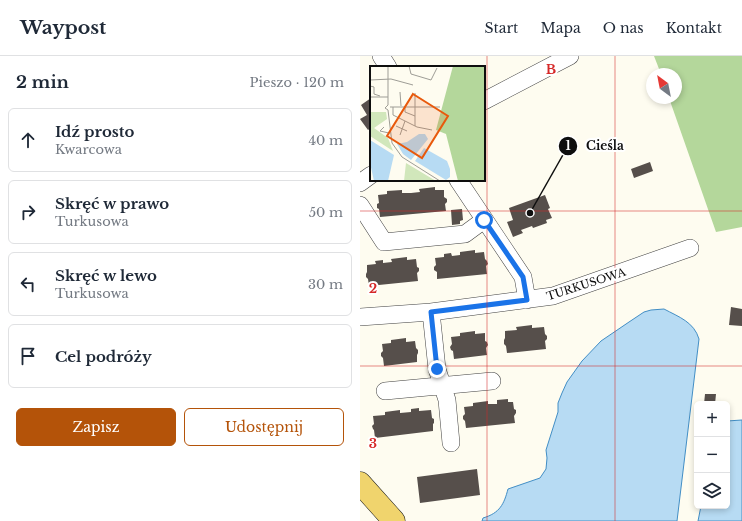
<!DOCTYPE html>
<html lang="pl">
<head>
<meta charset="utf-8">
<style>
  :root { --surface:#fff; --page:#f6f6f7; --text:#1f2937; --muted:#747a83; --line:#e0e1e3; --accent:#b45309 }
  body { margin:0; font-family:"Libre Baskerville",serif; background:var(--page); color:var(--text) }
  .controls { position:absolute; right:12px; bottom:12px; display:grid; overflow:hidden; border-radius:6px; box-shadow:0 2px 6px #0003 }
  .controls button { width:36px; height:36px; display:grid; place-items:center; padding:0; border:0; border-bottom:1px solid var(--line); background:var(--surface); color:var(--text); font:20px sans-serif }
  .compass { position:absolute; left:286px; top:12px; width:36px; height:36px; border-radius:50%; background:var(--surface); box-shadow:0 2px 6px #0003; rotate:328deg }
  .stop { position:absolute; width:12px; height:12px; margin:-9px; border:3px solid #1a73e8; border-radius:50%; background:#fff }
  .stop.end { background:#1a73e8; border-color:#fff; box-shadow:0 1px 4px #0008 }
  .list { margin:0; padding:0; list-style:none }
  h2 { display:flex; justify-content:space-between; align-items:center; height:52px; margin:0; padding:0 16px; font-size:17px }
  h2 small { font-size:13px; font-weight:400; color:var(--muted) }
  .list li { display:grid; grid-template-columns:26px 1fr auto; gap:12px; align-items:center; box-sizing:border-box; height:64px; margin:0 8px 8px; padding:0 8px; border:1px solid var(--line); border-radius:6px }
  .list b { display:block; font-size:15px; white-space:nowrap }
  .list p { margin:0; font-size:13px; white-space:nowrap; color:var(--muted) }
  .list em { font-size:13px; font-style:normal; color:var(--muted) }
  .actions { display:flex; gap:8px; padding:12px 16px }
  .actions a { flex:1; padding:9px 0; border:1px solid var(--accent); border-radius:6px; text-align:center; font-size:14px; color:var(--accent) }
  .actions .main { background:var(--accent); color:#fff }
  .icon { flex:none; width:22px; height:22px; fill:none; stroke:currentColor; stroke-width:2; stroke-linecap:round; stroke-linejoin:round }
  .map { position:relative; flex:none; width:382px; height:465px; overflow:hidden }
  header { display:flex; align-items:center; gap:24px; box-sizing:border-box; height:56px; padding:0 20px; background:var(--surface); border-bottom:1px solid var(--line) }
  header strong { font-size:19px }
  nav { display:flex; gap:22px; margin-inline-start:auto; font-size:14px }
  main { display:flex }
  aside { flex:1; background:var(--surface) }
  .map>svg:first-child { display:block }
  .forest { fill:#b4d79b }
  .water { fill:#b7dbf3; stroke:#428ec5 }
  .building { fill:#564f4b }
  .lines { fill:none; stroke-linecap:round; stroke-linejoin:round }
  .minor-casing { stroke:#414141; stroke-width:18 }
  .major-casing { stroke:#1f1f1f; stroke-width:23 }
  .minor { stroke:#fff; stroke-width:17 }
  .major { stroke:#f0d46d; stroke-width:22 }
  .route { stroke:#1a73e8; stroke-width:5 }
  .grid { fill:none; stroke:#d62828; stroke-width:1; stroke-opacity:0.55 }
  .labels { text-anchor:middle; stroke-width:4; stroke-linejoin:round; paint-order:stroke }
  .street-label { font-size:11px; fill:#0e0e0e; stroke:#fff }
  .inset-road { fill:none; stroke:#9e9d96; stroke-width:1 }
  .view { fill:#e8590c; fill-opacity:0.15; stroke:#e8590c; stroke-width:2 }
  .inset-edge { fill:none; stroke:#0e0e0e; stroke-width:2 }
  .grid-label { font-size:13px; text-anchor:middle; font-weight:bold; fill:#d62828; stroke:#fff; stroke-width:4; stroke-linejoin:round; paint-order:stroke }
  .leader { fill:none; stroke:#0e0e0e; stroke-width:1.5 }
  .callout-dot { fill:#0e0e0e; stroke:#fff; stroke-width:1.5 }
  .mark-label { font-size:12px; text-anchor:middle; font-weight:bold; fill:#fff }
  .callout-label { font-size:12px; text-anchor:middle; font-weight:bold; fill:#0e0e0e; stroke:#fff; stroke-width:4; stroke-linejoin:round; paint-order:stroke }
</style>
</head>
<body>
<header>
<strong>Waypost</strong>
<nav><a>Start</a><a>Mapa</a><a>O nas</a><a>Kontakt</a></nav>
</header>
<main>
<aside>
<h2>2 min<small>Pieszo · 120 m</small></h2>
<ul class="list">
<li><svg class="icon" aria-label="ahead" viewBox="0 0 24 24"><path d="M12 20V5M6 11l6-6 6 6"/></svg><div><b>Idź prosto</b><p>Kwarcowa</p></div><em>40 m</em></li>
<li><svg class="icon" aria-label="right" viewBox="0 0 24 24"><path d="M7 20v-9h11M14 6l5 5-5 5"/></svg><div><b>Skręć w prawo</b><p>Turkusowa</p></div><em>50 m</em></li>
<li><svg class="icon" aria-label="left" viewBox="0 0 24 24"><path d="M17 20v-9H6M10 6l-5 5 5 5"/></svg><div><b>Skręć w lewo</b><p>Turkusowa</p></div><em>30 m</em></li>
<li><svg class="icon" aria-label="arrive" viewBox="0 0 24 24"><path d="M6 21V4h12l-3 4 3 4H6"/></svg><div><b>Cel podróży</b></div></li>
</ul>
<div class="actions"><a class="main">Zapisz</a><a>Udostępnij</a></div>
</aside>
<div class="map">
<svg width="382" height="465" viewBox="0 0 382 465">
  <rect width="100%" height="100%" fill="#fefcf0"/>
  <path class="forest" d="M294 0H382V171L356 176 309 42H316V18H301Z"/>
  <path class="water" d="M304 253C319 261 334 266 339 283L317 465H122L123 462C140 457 144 448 148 433L180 422 186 413 187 402 186 394 198 356V347L202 337 207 326 222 305 241 285 269 266 284 256 291 254Z
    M382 364V465H338L341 450H367V365Z"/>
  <path class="building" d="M11 42V72L8 74 0 63 7 59 1 49Z
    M290 106 293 115 274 122 271 113Z
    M75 131V134H84V141L87 143V146L85 148 86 155 20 161 19 153 17 152V148L19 147 18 139 27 138V135L42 134V137H51L60 136 59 133Z
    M185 139 190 152 188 153 192 162 186 164 187 167 173 172 172 170 161 174 163 177 153 181 147 166 153 164 149 152Z
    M102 153 103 164 100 165V168L92 169 91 154Z
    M115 194V197L124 196 125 203 127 205 128 208 126 210 127 218 77 223V216L74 214V211L76 209 75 202 84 201V198L91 197 92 200 100 199V196Z
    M47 201V204L56 203 57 211 59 212V215L57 217 58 225 9 230 8 223 6 221V218L7 216V209L16 208 15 205 23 204V207L32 206 31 203Z
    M371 251 382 253V270L369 269Z
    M172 269V272L184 271 185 278 187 280V283L185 285 186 293 147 297 146 290 144 288V284L145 282V275L157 274 156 271Z
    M115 275V278L125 277V285L127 286 128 289 126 292 127 299 94 303 93 295 91 294 90 291 92 288 91 281 100 280V277Z
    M46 282V286L55 285 56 292 58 294V297L57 299V306L24 310 23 302 21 300V297L23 295 22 288 31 287V284Z
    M345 338H356L355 348H344Z
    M148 343V346H153L154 353 156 354V357L154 360 155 367 106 372 105 365 103 363V360L105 358 104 351 113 350V347L128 345V348H137V344Z
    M59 352V355L71 354 72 362 74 363V367L73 368V375L15 382 14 374 13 373 12 370 14 368 13 360 25 359V356L40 354V357L51 356V353Z
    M117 413 120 439 60 447 57 421Z"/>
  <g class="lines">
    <g class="minor-casing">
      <path id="minor" d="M21 0 28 11
        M124 45 210 0
        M98 124 163 221 167 244
        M0 127 11 119
        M0 149 24 186 105 178 124 164
        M71 256 77 313 87 344 91 387
        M0 261 71 256 193 240 330 192
        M25 335 132 325"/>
    </g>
    <g class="major-casing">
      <path id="major" d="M0 427 34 465"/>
    </g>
    <use href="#minor" class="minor"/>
    <use href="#major" class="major"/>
  </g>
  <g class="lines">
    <path class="route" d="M77 313 71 256 167 244 163 221 124 164"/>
  </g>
  <path class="grid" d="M127 0V465M255 0V465M0 155H382M0 310H382"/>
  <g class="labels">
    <g class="street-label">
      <text transform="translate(226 228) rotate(-18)" y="4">TURKUSOWA</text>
    </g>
  </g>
  <g transform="translate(10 10)">
    <rect width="115" height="115" fill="#fefcf0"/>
    <path d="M0 46H16L17 53 4 62 18 72 23 85 0 70ZM36 97 66 115H34Z" fill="#d1e7bb"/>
    <path d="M83 0H115V115H88L76 68 66 64Z" fill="#b4d79b"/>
    <path d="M49 68H55L58 73 41 94 33 88 27 78 37 76ZM0 74 24 89 18 115H4L0 97ZM54 82 77 95 80 103V111L76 114 45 95Z" fill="#b7dbf3"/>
    <path class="inset-road" d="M18 0V39L15 42 18 44 22 77 32 91 70 115M39 0 41 8 61 14 67 2M0 14 21 13 43 19M0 20 4 21V28L10 30M30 26 31 40M0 31H18M35 40V46L45 50M20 41H70M23 41V49L47 61 62 64M26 60 37 65M45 60V27M14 61 10 65 19 67M30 69 35 55"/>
    <path class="view" d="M43 28 78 50 52 92 17 70Z"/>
    <rect width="115" height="115" class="inset-edge"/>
  </g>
  <g class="grid-label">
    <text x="191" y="18">B</text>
    <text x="13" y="237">2</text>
    <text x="13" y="392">3</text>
  </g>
  <path class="leader" d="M170 157L208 90"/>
  <g class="callout-dot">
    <circle cx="170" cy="157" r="4"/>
    <circle cx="208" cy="90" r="10"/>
  </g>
  <g class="mark-label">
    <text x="208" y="94">1</text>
  </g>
  <g class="callout-label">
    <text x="245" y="94">Cieśla</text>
  </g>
</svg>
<div class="controls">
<button>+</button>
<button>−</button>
<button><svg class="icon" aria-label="layers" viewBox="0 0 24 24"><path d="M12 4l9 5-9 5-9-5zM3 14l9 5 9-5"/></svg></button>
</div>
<svg class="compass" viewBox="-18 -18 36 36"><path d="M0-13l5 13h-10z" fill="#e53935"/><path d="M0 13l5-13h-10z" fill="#747a83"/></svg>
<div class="stop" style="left:124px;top:164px"></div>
<div class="stop end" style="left:77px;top:313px"></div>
</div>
</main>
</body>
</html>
